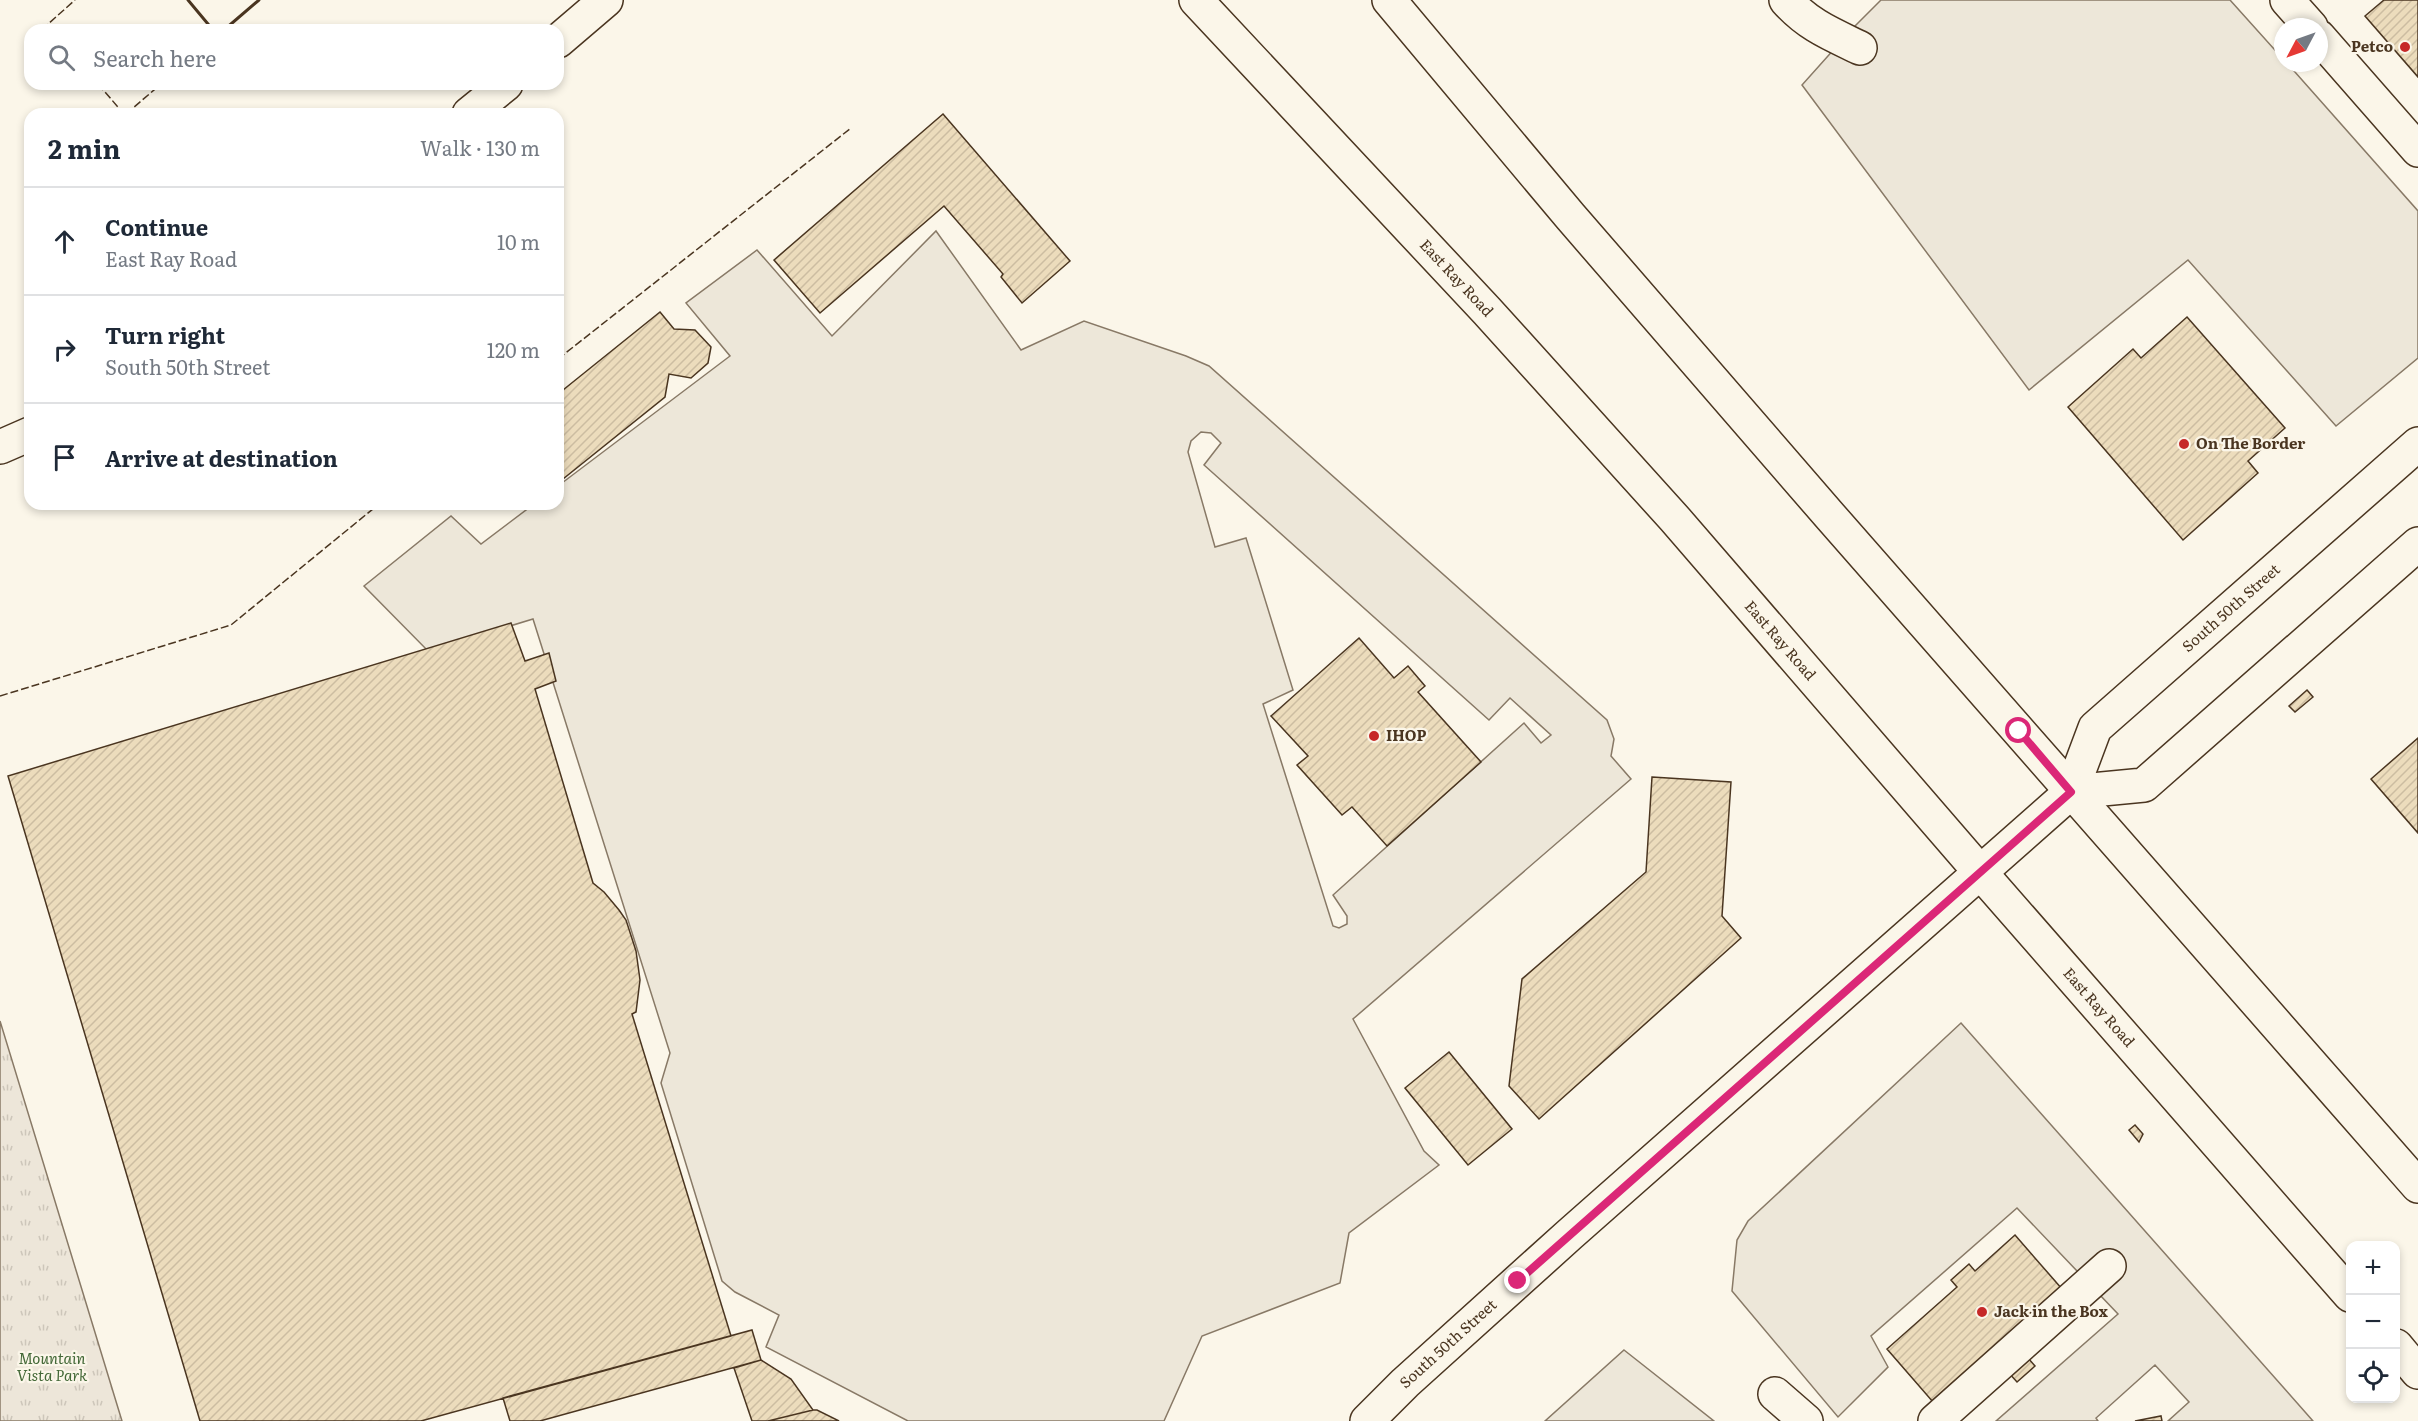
<!DOCTYPE html>
<html lang="en">
<head>
<meta charset="utf-8">
<style>
  :root { --surface:#fff; --page:#f2f2f3; --text:#1f2937; --muted:#747a83; --line:#e0e1e3 }
  body { margin:0; font-family:Literata,serif; background:var(--page); color:var(--text) }
  .controls { position:absolute; right:18px; bottom:18px; display:grid; overflow:hidden; border-radius:12px; box-shadow:0 3px 9px #0003 }
  .controls button { width:54px; height:54px; display:grid; place-items:center; padding:0; border:0; border-bottom:2px solid var(--line); background:var(--surface); color:var(--text); font:30px sans-serif }
  .compass { position:absolute; left:2274px; top:18px; width:54px; height:54px; border-radius:50%; background:var(--surface); box-shadow:0 3px 9px #0003; rotate:229deg }
  .stop { position:absolute; width:18px; height:18px; margin:-14px; border:4px solid #db2777; border-radius:50%; background:#fff }
  .stop.end { background:#db2777; border-color:#fff; box-shadow:0 2px 6px #0008 }
  .list { margin:0; padding:0; list-style:none }
  h2 { display:flex; justify-content:space-between; align-items:center; height:78px; margin:0; padding:0 24px; font-size:26px }
  h2 small { font-size:20px; font-weight:400; color:var(--muted) }
  .list li { display:grid; grid-template-columns:39px 1fr auto; gap:18px; align-items:center; box-sizing:border-box; height:108px; padding:0 24px; border-top:2px solid var(--line) }
  .list b { display:block; font-size:22px; white-space:nowrap }
  .list p { margin:0; font-size:20px; white-space:nowrap; color:var(--muted) }
  .list em { font-size:20px; font-style:normal; color:var(--muted) }
  .icon { flex:none; width:33px; height:33px; fill:none; stroke:currentColor; stroke-width:2; stroke-linecap:round; stroke-linejoin:round }
  .map { position:relative; flex:none; width:2418px; height:1421px; overflow:hidden }
  .search { position:absolute; background:var(--surface); box-shadow:0 3px 9px #0003; left:24px; top:24px; width:540px; height:66px; display:flex; align-items:center; gap:15px; box-sizing:border-box; padding:0 21px; border-radius:18px; color:var(--muted); font-size:22px }
  .panel { position:absolute; background:var(--surface); box-shadow:0 3px 9px #0003; left:24px; top:108px; width:540px; height:402px; border-radius:18px }
  .map>svg:first-child { display:block }
  .park { fill:url(#park-tufts); stroke:#887966; stroke-width:1.5 }
  .parking { fill:#ede7d9; stroke:#887966; stroke-width:1.5; fill-rule:evenodd }
  .building { fill:url(#building-hatch); stroke:#4a3520; stroke-width:1.5 }
  .lines { fill:none; stroke-linecap:round; stroke-linejoin:round }
  .minor-casing { stroke:#4a3520; stroke-width:36 }
  .major-casing { stroke:#4a3520; stroke-width:36 }
  .highway-casing { stroke:#4a3520; stroke-width:36 }
  .minor { stroke:#fbf6e9; stroke-width:33 }
  .major { stroke:#fbf6e9; stroke-width:33 }
  .highway { stroke:#fbf6e9; stroke-width:33 }
  .fence { stroke:#4a3520; stroke-width:1.5; stroke-dasharray:8 3; stroke-linecap:butt }
  .wall { stroke:#4a3520; stroke-width:3 }
  .route { stroke:#db2777; stroke-width:8 }
  .poi-dot { fill:#c62828; stroke:#fbf6e9; stroke-width:2 }
  .labels { text-anchor:middle; stroke-width:4.5; stroke-linejoin:round; paint-order:stroke }
  .poi-label { font-size:15px; font-weight:bold; fill:#4a3520; stroke:#fbf6e9; text-anchor:start }
  .street-label { font-size:15px; fill:#4a3520; stroke:#fbf6e9 }
  .park-label { font-size:15px; font-style:italic; fill:#436837; stroke:#fbf6e9 }
</style>
</head>
<body>
<div class="map">
<svg width="2418" height="1421" viewBox="0 0 2418 1421">
  <defs>
    <pattern id="park-tufts" width="24" height="20" patternUnits="userSpaceOnUse" patternTransform="scale(1.5)"><rect width="24" height="20" fill="#ede6d9"/><path d="M3 7l-1-3M5 7V3M7 7l1-3M15 17l-1-3M17 17v-4M19 17l1-3" fill="none" stroke="#cdc6ba"/></pattern>
    <pattern id="building-hatch" width="6" height="6" patternUnits="userSpaceOnUse" patternTransform="scale(1.5)"><rect width="6" height="6" fill="#ecdcbc"/><path d="M-1 1l2-2M0 6l6-6M5 7l2-2" fill="none" stroke="#ccbda1"/></pattern>
  </defs>
  <rect width="100%" height="100%" fill="#fbf6e9"/>
  <path class="park" d="M0 1021 122 1421H0Z"/>
  <path class="parking" d="M1881 0H2230L2283 59V63H2287L2418 211V358L2336 426 2188 260 2029 390 1802 85 1853 28Z
    M936 231 1021 350 1084 321 1186 356 1209 366 1607 720 1614 739 1611 756 1631 779 1353 1019 1424 1151 1439 1165 1349 1233 1340 1283 1202 1336 1164 1421H908L766 1347 779 1315 735 1292 722 1281 661 1083 670 1053 533 619 428 651 364 586 451 516 481 544 534 504H558V486L730 356 686 303 757 250 832 336ZM1201 432 1211 433 1221 443 1204 465 1489 720 1510 698 1551 735 1541 743 1524 723 1333 895 1347 916V924L1339 928 1333 926 1263 704 1293 690 1246 538 1215 547 1188 452 1191 441Z
    M1961 1023 2313 1421H2168L2189 1402 2155 1365 2096 1418 2098 1421H1996L2118 1314 2017 1208 1871 1336 1888 1367 1838 1417 1732 1291 1737 1240 1748 1221Z
    M1624 1350 1714 1421H1545Z"/>
  <path class="building" d="M2384 0H2418V77L2365 16Z
    M943 114 1070 261 1022 303 1001 277 1003 274 944 206 820 313 774 260Z
    M660 312 674 329 695 330 711 347 708 363 691 378 669 374 665 397 558 483V394Z
    M2187 317 2285 428 2248 461 2258 473 2183 540 2068 407 2133 349 2141 358Z
    M511 623 525 661 549 653 556 681 535 689 593 883 604 892 619 910 626 920 636 951 640 980 636 1012 632 1014 731 1336 421 1421H200L8 776Z
    M1359 638 1394 678 1408 666 1425 686 1418 692 1481 762 1387 846 1352 807 1342 815 1297 765 1308 756 1271 716Z
    M2307 690 2313 697 2295 712 2289 706Z
    M2418 738V833L2371 779Z
    M1652 777 1731 782 1722 916 1741 938 1539 1119 1509 1086 1522 979 1646 872Z
    M1449 1052 1512 1129 1468 1165 1405 1088Z
    M2135 1125 2143 1134 2139 1142 2129 1130Z
    M2015 1235 2062 1289 2009 1336 2035 1366 2017 1382 1990 1352 1933 1402 1887 1349 1957 1287 1951 1280 1969 1264 1975 1271Z
    M752 1330 761 1360 540 1421H510L503 1398Z
    M761 1360 791 1379 813 1410 768 1421H752L734 1368Z
    M813 1410H817L839 1421H768Z
    M2161 1416 2162 1421H2135Z"/>
  <g class="lines">
    <g class="minor-casing">
      <g id="minor">
        <path d="M1786 0C1808 25 1831 34 1860 48"/>
        <path d="M2287 0 2311 27"/>
        <path d="M2319 37 2418 150"/>
        <path d="M2071 792 2144 785 2418 544"/>
        <path d="M1775 1394 1806 1421"/>
        <path id="s1" d="M1367 1421 1405 1383 1569 1235 2071 792 2095 728 2418 444"/>
        <path d="M1935 1421 2109 1266"/>
      </g>
    </g>
    <g class="major-casing">
      <g id="major">
        <path id="s2" d="M1196 0 1487 311 1674 518 1980 872 2350 1295"/>
        <path d="M1389 0 1570 216 1830 516 2418 1186"/>
        <path d="M2396 1346 2418 1372"/>
      </g>
    </g>
    <g class="highway-casing">
      <path id="highway" d="M558 41 606 0
        M469 114 506 84
        M0 447 30 434"/>
    </g>
    <use href="#minor" class="minor"/>
    <use href="#major" class="major"/>
    <use href="#highway" class="highway"/>
    <path class="fence" d="M52 30 47 25 75 0
      M98 84 124 114
      M126 114 161 84
      M558 359 851 128
      M0 696 231 625 379 504"/>
    <path class="wall" d="M188 0 213 30
      M224 30 259 0"/>
  </g>
  <g class="lines">
    <path class="route" d="M1518 1281 2071 792 2019 731"/>
  </g>
  <g class="poi-dot">
    <circle cx="2405" cy="47" r="6"/>
    <circle cx="2184" cy="444" r="6"/>
    <circle cx="1374" cy="736" r="6"/>
    <circle cx="1982" cy="1312" r="6"/>
  </g>
  <g class="labels">
    <g class="poi-label">
      <text x="2393" y="52" text-anchor="end">Petco</text>
      <text x="2196" y="449">On The Border</text>
      <text x="1386" y="741">IHOP</text>
      <text x="1994" y="1317">Jack in the Box</text>
    </g>
    <g class="street-label">
      <text dy="5" stroke="none"><textPath href="#s2" startOffset="381">East Ray Road</textPath></text>
      <text dy="5" stroke="none"><textPath href="#s1" startOffset="1194">South 50th Street</textPath></text>
      <text dy="5" stroke="none"><textPath href="#s2" startOffset="867">East Ray Road</textPath></text>
      <text dy="5" stroke="none"><textPath href="#s2" startOffset="1353">East Ray Road</textPath></text>
      <text dy="5" stroke="none"><textPath href="#s1" startOffset="112">South 50th Street</textPath></text>
    </g>
    <g class="park-label">
      <text x="52" y="1364">Mountain<tspan x="52" dy="17">Vista Park</tspan></text>
    </g>
  </g>
</svg>
<div class="controls">
<button>+</button>
<button>−</button>
<button><svg class="icon" aria-label="locate" viewBox="0 0 24 24"><circle cx="12" cy="12" r="6"/><path d="M12 2v4M12 18v4M2 12h4M18 12h4"/></svg></button>
</div>
<svg class="compass" viewBox="-18 -18 36 36"><path d="M0-13l5 13h-10z" fill="#e53935"/><path d="M0 13l5-13h-10z" fill="#747a83"/></svg>
<div class="stop" style="left:2019px;top:731px"></div>
<div class="stop end" style="left:1518px;top:1281px"></div>
<div class="search"><svg class="icon" aria-label="search" viewBox="0 0 24 24"><circle cx="10" cy="10" r="6"/><path d="M15 15l6 6"/></svg>Search here</div>
<section class="panel">
<h2>2 min<small>Walk · 130 m</small></h2>
<ul class="list">
<li><svg class="icon" aria-label="ahead" viewBox="0 0 24 24"><path d="M12 20V5M6 11l6-6 6 6"/></svg><div><b>Continue</b><p>East Ray Road</p></div><em>10 m</em></li>
<li><svg class="icon" aria-label="right" viewBox="0 0 24 24"><path d="M7 20v-9h11M14 6l5 5-5 5"/></svg><div><b>Turn right</b><p>South 50th Street</p></div><em>120 m</em></li>
<li><svg class="icon" aria-label="arrive" viewBox="0 0 24 24"><path d="M6 21V4h12l-3 4 3 4H6"/></svg><div><b>Arrive at destination</b></div></li>
</ul>
</section>
</div>
</body>
</html>
